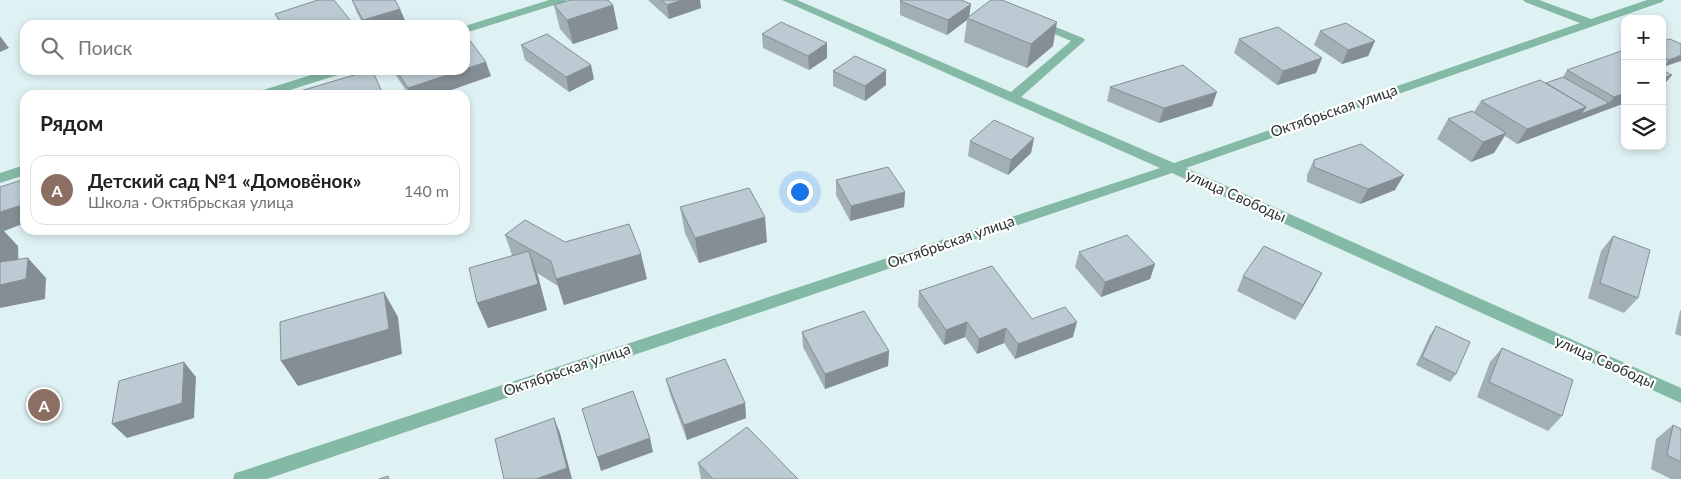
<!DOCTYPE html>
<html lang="ru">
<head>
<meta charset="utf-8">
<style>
  :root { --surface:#fff; --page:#f6f6f6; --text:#202124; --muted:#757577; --line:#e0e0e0; --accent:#b45309 }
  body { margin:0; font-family:Lato,sans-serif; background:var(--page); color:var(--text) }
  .controls { position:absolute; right:15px; top:15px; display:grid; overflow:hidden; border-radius:10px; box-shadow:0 2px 8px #0003 }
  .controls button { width:45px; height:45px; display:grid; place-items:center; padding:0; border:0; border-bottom:1px solid var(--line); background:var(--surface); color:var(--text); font:25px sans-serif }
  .you { position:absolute; left:799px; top:191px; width:18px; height:18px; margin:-12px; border:4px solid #fff; border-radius:50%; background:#1a73e8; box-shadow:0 0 0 8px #1a73e833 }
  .badge { display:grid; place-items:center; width:32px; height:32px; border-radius:50%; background:var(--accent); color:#fff; font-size:16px; font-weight:700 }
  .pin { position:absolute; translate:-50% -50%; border:2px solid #fff; box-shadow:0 1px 5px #0006 }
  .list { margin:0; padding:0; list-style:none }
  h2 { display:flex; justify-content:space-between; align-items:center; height:65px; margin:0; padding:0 20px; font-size:21px }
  h2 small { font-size:16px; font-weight:400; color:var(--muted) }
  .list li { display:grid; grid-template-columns:32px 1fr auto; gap:15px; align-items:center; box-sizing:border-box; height:70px; margin:0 10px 10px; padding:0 10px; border:1px solid var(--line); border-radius:15px }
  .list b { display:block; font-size:19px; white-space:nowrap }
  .list p { margin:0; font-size:16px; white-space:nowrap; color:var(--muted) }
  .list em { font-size:16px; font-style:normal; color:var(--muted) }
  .icon { flex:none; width:28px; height:28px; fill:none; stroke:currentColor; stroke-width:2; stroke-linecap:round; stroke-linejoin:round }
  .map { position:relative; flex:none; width:1681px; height:479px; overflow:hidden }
  .search { position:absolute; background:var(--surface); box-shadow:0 2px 8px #0003; left:20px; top:20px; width:450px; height:55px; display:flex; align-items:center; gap:12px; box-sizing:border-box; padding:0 18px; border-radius:15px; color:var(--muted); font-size:19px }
  .panel { position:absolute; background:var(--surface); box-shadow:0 2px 8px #0003; left:20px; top:90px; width:450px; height:145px; border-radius:15px }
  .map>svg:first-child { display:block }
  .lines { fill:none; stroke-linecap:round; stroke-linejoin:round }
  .minor { fill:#84b9a6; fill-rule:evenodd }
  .wall { fill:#a2afb5 }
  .shaded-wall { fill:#848e94 }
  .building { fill:#bccbd3; stroke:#848e94 }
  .labels { text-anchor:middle; stroke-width:4.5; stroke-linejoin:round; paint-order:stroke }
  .street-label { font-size:15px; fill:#2c3333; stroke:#fff }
</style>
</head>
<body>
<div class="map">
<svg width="1681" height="479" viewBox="0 0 1681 479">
  <rect width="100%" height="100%" fill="#dff2f3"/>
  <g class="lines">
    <path class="minor" d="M549 0H566L564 2 465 33V26Z
      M782 0H797L1011 92 1071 41 1033 25 1031 23 1033 21H1041L1083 38 1085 40 1083 42 1021 97 1174 163 1580 23 1525 2 1523 0H1539L1591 19 1647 0H1664L1662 2 1186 168 1681 388V403L1172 173 267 479H233L235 473 242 471 1160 168Z
      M327 70H346L344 73 274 95H255L257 92Z
      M25 165V175L0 183V173Z"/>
  </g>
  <path class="wall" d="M352 0 400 9 406 23 399 25H364L357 13Z
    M648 0H700L701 8 669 19Z
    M900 1 969 16 1053 46 1027 68 964 42 967 20 947 35 900 15Z
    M554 5H613L618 29 573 44 560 29Z
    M275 14 350 20 353 25H281Z
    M1320 31 1375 41 1368 56 1342 64 1314 45Z
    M762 34 827 43V58L809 70 763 48Z
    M1239 39 1322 58 1316 73 1277 85 1234 53Z
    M1662 41 1681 44 1663 67H1662Z
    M521 45 594 79 569 92 525 60Z
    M394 70H465L491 76 437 95H409L397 77Z
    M1567 70 1625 103 1517 144 1505 136 1494 153 1471 162 1437 139 1448 119 1474 112 1481 101 1546 83 1563 77Z
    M833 71 886 85 865 101 833 86Z
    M1110 87 1212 106 1159 123 1107 101Z
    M1034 138 1031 153 1008 175 968 156 970 141Z
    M1314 160 1395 190 1360 204 1307 182V175Z
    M836 180 905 192 904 207 850 221 836 195Z
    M680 207 767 242 699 263 685 233Z
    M505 235 565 242 647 279 564 305 558 286 537 273 547 310 488 328 477 303 512 255Z
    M1613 236 1638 298 1624 313 1588 298 1601 251Z
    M1079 252 1155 264 1150 279 1101 297 1075 267Z
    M1243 276 1314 288 1295 320 1237 291Z
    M919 291 1032 319 1073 337 1015 359 1004 343 977 354 965 337 944 345 918 306Z
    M1681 310V336L1675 334 1680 311Z
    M1436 327 1456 374 1450 382 1416 365 1430 335Z
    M802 332 889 351 888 366 825 389 803 347Z
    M1502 348 1562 416 1548 431 1477 397 1490 362Z
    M666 379 745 403 746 418 687 440 670 394Z
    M1673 425 1681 429V479H1671L1651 469 1656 439Z
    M698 463 798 479H701Z"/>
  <path class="shaded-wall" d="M682 0H700L701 8 669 19 667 5Z
    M971 4 969 18H967V20L947 35 948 20Z
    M613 5 618 29 573 44 567 20Z
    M400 9 406 23 399 25H365L363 20Z
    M350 20 353 25H335Z
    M1057 22 1053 46 1027 68 1031 44Z
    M0 36 9 48 0 52Z
    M1375 41 1368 56 1342 64 1348 50Z
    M827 43V58L809 70 808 56Z
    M1681 55V61L1663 67 1669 60Z
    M1322 58 1316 73 1277 85 1283 71Z
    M486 62 491 76 437 95H410L408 88 462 70H465V69Z
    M591 65 594 79 569 92 566 77Z
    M886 70V85L865 101V86Z
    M1672 75 1662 87V78Z
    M1217 92 1212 106 1159 123 1164 108Z
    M1625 93V103L1603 111 1614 97Z
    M1609 103 1603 111 1517 144 1527 129 1586 107Z
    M1506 133 1494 153 1471 162 1483 142Z
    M1034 138 1031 153 1008 175 1011 160Z
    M1404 175 1395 190 1360 204 1368 189Z
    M905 192 904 207 850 221 851 206Z
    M25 204V223L4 231 18 246 19 281 28 258 46 278 45 299 0 308V212Z
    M765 217 767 242 699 263 695 238Z
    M529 251 538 276 547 310 488 328 477 303Z
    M641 254 647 279 564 305 556 279Z
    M1155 264 1150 279 1101 297 1105 282Z
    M1322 273 1314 288 1295 320 1303 305Z
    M384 292 398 317 402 354 298 386 281 361Z
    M967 322 965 337 944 345 946 330Z
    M1077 322 1073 337 1015 359 1018 344Z
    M1006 328 1004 343 977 354 979 339Z
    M889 351 888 366 825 389V374Z
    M184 362 196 377 194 418 127 438 112 424Z
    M745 403 746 418 687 440 684 425Z
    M554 418 560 433 572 479H536Z
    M650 438 653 452 601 471 597 457Z"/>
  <path class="building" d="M318 0H334L350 20 335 25H283L275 14Z
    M352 0H395L400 9 363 20Z
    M570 0H608L613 5 567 20 554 5Z
    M661 0H682L667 5Z
    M902 0H961L971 4 948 20 900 1Z
    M991 0H1002L1057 22 1031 44 967 18Z
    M781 22 827 43 808 56 762 34Z
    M1346 23 1375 41 1348 50 1320 31Z
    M1278 27 1322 58 1283 71 1239 39Z
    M547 34 591 65 566 77 521 45Z
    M468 38 486 62 465 69V39Z
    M1670 39 1681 44V55L1669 60 1662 56V41Z
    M1624 50 1625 93 1614 97 1567 70Z
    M855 56 886 70 865 86 833 71Z
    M1183 65 1217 92 1164 108 1110 87Z
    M371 70H372L383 94 379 95H287Z
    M396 70H462L408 88Z
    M1662 70 1672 75 1662 78Z
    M1563 77 1609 103 1581 114 1586 107 1546 83Z
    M1540 80 1586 107 1527 129 1481 101Z
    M1472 111 1506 133 1483 142 1448 119Z
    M994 120 1034 138 1011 160 970 141Z
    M1361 144 1404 175 1368 189 1314 167V160Z
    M888 167 905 192 851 206 836 180Z
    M25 179V204L0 212V187Z
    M749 188 765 217 695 238 680 207Z
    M525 220 565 242 629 224 641 254 556 279 551 261 505 235Z
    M1127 235 1155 264 1105 282 1079 252Z
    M0 236V262L28 258 26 279 0 285Z
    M1613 236 1650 250 1638 298 1600 283Z
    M1264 246 1322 273 1303 305 1243 276Z
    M529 251 538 284 477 303 469 268Z
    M992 266 1032 319 1065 307 1077 322 1018 344 1006 328 979 339 967 322 946 330 919 291Z
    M384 292 389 329 281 361 280 322Z
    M864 311 889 351 825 374 802 332Z
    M1436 326 1470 342 1456 374 1422 357Z
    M1502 348 1573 380 1562 416 1489 382Z
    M725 359 745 403 684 425 666 379Z
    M184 362 182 403 112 424 119 381Z
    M633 391 650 438 597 457 582 409Z
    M554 418 567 468 536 479H504L495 439Z
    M1673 425 1681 429V462L1667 455Z
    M747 427 798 479H713L698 463Z
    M388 476 389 479H379Z"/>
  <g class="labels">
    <g class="street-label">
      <text transform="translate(1334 111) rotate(-19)" y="5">Октябрьская улица</text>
      <text transform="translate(1236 196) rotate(24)" y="5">улица Свободы</text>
      <text transform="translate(951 242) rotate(-19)" y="5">Октябрьская улица</text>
      <text transform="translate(1605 362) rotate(24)" y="5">улица Свободы</text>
      <text transform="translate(567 370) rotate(-19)" y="5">Октябрьская улица</text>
    </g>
  </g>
</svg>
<div class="controls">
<button>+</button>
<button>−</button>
<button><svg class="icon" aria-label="layers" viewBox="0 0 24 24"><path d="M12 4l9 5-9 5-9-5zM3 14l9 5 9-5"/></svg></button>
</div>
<div class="you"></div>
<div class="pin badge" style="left:44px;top:405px;background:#8d6e63">A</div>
<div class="search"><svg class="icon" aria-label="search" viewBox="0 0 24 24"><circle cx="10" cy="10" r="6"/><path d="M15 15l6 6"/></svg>Поиск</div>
<section class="panel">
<h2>Рядом<small></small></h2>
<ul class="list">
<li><span class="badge" style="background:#8d6e63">A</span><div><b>Детский сад №1 «Домовёнок»</b><p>Школа · Октябрьская улица</p></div><em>140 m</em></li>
</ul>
</section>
</div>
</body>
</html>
